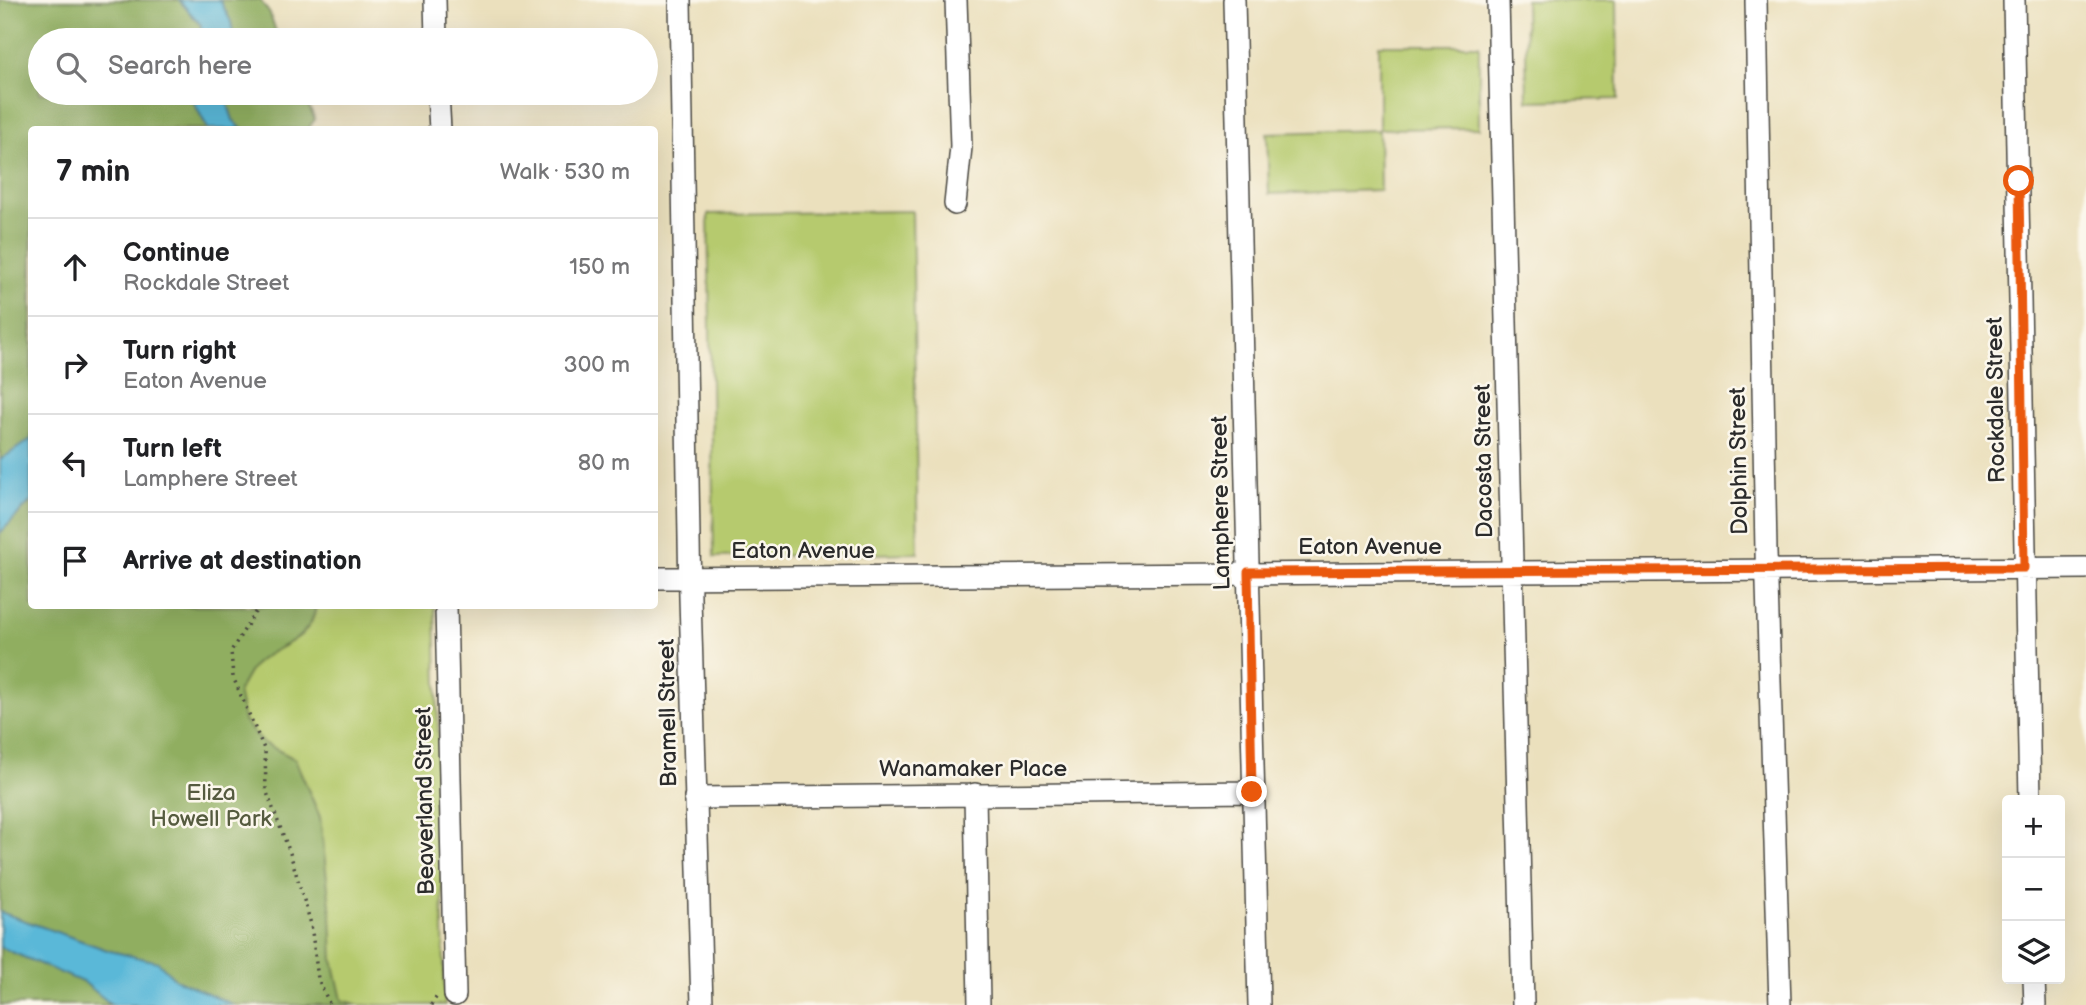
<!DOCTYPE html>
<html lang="en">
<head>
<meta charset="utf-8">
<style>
  :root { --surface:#fff; --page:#f2f2f2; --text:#202124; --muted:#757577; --line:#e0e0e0 }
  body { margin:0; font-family:"Balsamiq Sans",sans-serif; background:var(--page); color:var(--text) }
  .controls { position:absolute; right:21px; bottom:21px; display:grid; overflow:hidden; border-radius:7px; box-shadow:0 7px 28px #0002 }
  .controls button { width:63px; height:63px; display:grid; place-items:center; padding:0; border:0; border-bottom:2px solid var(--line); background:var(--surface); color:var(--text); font:35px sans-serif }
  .stop { position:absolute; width:21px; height:21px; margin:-16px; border:5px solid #ea580c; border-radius:50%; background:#fff }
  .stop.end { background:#ea580c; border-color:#fff; box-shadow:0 2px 7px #0008 }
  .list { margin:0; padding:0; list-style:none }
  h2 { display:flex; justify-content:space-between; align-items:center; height:91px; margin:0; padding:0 28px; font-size:30px }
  h2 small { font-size:23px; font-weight:400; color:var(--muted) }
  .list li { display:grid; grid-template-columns:46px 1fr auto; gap:21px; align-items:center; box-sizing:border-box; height:98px; padding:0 28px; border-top:2px solid var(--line) }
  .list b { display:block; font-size:26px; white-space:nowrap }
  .list p { margin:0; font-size:23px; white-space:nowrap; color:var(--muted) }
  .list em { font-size:23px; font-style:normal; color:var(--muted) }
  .icon { flex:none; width:38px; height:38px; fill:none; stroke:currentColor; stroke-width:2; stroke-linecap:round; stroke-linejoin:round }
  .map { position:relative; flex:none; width:2086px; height:1005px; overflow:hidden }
  .search { position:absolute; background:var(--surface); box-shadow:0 7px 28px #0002; left:28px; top:28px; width:630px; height:77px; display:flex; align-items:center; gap:18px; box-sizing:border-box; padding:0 24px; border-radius:38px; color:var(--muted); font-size:26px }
  .panel { position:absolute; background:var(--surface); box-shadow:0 7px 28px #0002; left:28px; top:126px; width:630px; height:483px; border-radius:7px }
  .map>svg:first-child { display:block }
  .green { fill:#b6ca6e; stroke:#707a4c; stroke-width:2 }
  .forest { fill:#90ae61; stroke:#5e6c46; stroke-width:2 }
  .water { fill:#5ab8d8; stroke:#427282; stroke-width:2 }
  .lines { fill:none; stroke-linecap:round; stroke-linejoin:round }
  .minor-casing { stroke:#484641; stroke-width:24 }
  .path { stroke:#484641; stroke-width:3.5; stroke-dasharray:2 5; stroke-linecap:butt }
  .minor { stroke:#fff; stroke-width:21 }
  .route { stroke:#ea580c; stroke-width:9 }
  .labels { text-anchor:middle; stroke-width:5; stroke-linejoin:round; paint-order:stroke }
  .street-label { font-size:23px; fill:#2b2b2b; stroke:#fbf7ec }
  .park-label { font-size:23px; fill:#555b3f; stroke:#fbf7ec }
</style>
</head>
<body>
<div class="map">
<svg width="2086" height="1005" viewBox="0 0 2086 1005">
  <rect width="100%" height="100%" fill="#fbf7ec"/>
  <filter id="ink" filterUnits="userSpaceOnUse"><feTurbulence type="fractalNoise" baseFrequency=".0143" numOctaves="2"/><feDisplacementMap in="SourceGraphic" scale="14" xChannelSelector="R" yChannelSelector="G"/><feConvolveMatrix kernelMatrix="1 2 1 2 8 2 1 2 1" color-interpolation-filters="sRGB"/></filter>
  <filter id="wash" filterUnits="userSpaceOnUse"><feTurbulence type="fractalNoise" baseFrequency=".00686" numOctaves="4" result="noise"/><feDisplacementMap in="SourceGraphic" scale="28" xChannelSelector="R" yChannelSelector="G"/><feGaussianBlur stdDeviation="1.57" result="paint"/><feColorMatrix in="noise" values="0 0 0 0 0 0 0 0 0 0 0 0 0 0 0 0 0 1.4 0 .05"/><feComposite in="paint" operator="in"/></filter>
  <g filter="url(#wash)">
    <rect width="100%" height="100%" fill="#ebe0bd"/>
    <path class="green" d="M0 0 40 40V93H203L240 129 32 130V606H435L445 1005H0Z
      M1525 0H1617L1618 99 1527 101Z
      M1379 45H1479V128L1379 129Z
      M1379 130 1380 190 1269 194 1267 133Z
      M912 211 918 553 714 557 708 214Z"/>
    <path class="forest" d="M0 0H179L201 25V40H40V93H189L208 129 32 130 31 439 0 460Z
      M220 0H260L270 14 279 40H234L231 22Z
      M224 93H302L315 119 308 129H242L233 120Z
      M31 501 32 606H316C311 643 277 644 256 663 249 670 244 683 238 691L244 721 262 742 295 759 320 817 331 915 333 960 342 1000 359 1005H234L175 979 157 962 110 951 0 912V533Z
      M0 947 85 983 112 1005H0Z"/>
    <path class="water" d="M179 0H220L231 22 234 40H201V25Z
      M189 93H224L233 120 242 129H208Z
      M31 439V501L0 533V460Z
      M0 912 110 951 158 962 175 979 234 1005H112L85 983 0 947Z"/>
  </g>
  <g filter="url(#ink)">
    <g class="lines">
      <g class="minor-casing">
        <path id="minor" d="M435 0 436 40
          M680 0 690 598 702 1005
          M1234 0 1259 1005
          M1498 0 1523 1005
          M1756 0 1766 552 1780 1005
          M2014 0 2030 800
          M438 93 440 130
          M955 204 961 147 956 0
          M654 578 2086 568
          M446 606 455 995
          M975 794 979 1005
          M695 798 1252 792
          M2034 979 2035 1005"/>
      </g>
      <path class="path" d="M259 606 231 651 233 677 265 751 266 790 290 853 311 924 318 979 330 1005
        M431 1005 437 996"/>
      <use href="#minor" class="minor"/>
    </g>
  </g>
  <g class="lines" filter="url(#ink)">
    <path class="route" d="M1252 792 1248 572 2024 568 2019 181"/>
  </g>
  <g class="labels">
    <g class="street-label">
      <text transform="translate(1995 400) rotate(-91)" y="8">Rockdale Street</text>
      <text transform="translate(1483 461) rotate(-91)" y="8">Dacosta Street</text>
      <text transform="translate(1738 461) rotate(-91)" y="8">Dolphin Street</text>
      <text transform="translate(1220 503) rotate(-91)" y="8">Lamphere Street</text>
      <text x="1370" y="554">Eaton Avenue</text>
      <text x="803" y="558">Eaton Avenue</text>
      <text transform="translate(667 713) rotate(-91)" y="8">Bramell Street</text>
      <text x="973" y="776">Wanamaker Place</text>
      <text transform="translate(424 801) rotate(-91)" y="8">Beaverland Street</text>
    </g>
    <g class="park-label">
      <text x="211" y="800">Eliza<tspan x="211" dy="26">Howell Park</tspan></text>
    </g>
  </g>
</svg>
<div class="controls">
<button>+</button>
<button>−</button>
<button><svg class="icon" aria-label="layers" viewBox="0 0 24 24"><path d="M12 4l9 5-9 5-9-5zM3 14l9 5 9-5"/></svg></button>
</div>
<div class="stop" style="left:2019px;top:181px"></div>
<div class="stop end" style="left:1252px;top:792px"></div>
<div class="search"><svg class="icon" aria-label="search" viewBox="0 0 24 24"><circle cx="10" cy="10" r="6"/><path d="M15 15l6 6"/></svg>Search here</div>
<section class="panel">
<h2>7 min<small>Walk · 530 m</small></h2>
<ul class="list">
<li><svg class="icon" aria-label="ahead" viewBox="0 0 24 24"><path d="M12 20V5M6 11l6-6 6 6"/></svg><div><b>Continue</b><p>Rockdale Street</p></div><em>150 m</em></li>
<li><svg class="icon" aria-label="right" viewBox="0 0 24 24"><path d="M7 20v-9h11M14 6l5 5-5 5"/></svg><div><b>Turn right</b><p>Eaton Avenue</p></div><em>300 m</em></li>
<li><svg class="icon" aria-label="left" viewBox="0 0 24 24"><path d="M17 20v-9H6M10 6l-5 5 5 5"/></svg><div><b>Turn left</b><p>Lamphere Street</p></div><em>80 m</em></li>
<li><svg class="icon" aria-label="arrive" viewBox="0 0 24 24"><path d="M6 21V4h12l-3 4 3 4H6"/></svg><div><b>Arrive at destination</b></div></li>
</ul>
</section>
</div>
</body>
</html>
